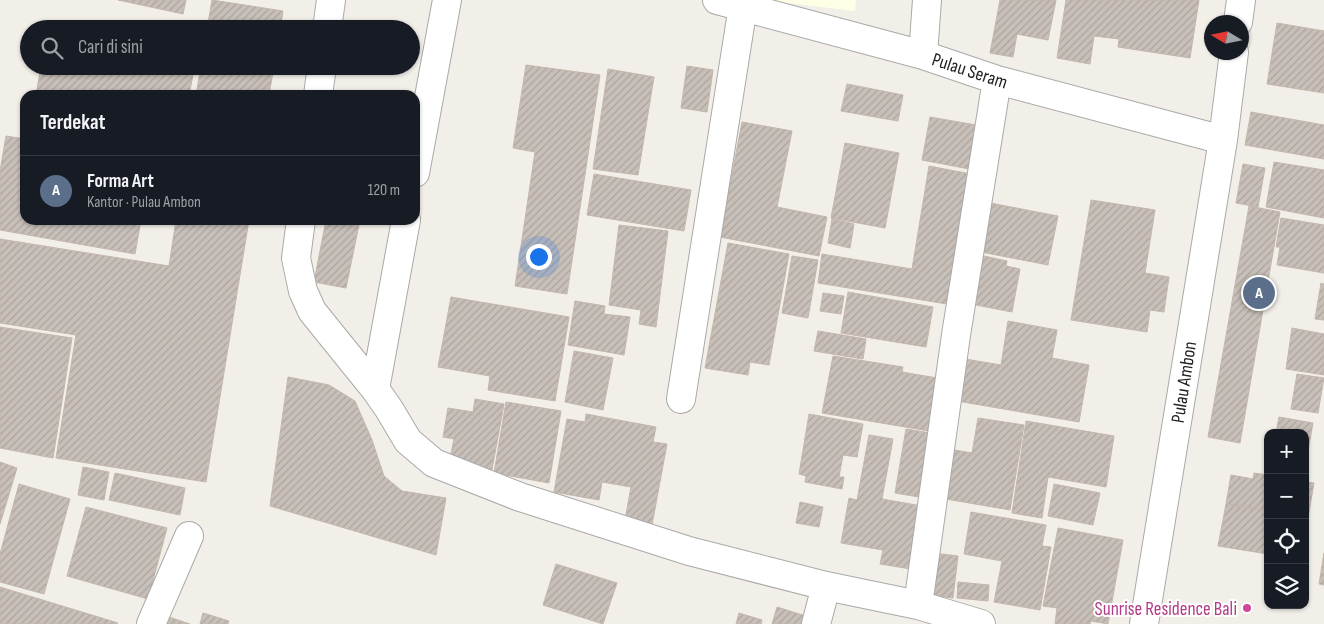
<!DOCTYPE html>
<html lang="id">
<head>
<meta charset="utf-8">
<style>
  :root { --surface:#171b24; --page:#20242c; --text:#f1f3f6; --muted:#9ea1a6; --line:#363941; --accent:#0f766e }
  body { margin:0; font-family:"Sofia Sans Condensed",sans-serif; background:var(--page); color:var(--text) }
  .controls { position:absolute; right:15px; bottom:15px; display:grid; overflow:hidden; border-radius:10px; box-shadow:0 1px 4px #0004 }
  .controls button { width:45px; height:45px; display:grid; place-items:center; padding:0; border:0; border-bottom:1px solid var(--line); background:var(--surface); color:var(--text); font:25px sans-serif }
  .compass { position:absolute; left:1204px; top:15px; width:45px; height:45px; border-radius:50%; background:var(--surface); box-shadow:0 1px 4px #0004; rotate:280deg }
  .you { position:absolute; left:538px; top:256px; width:18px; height:18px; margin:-12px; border:4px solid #fff; border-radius:50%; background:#1a73e8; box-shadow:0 0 0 8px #1a73e833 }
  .badge { display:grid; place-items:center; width:32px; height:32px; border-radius:50%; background:var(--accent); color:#fff; font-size:16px; font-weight:700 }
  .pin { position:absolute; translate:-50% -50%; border:2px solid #fff; box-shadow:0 1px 5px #0006 }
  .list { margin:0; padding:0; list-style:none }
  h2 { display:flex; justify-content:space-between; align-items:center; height:65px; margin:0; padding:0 20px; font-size:21px }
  h2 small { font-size:16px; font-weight:400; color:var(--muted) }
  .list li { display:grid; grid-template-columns:32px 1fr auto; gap:15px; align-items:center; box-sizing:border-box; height:70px; padding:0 20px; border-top:1px solid var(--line) }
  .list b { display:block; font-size:19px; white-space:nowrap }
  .list p { margin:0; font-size:16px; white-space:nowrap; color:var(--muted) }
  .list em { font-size:16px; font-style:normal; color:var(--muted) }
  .icon { flex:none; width:28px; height:28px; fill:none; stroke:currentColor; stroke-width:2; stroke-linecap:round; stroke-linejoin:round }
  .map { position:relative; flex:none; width:1324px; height:624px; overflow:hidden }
  .search { position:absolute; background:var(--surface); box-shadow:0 1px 4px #0004; left:20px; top:20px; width:400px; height:55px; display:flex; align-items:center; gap:12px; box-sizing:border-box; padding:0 18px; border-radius:28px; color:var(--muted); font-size:19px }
  .panel { position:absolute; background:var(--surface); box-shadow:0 1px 4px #0004; left:20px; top:90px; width:400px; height:135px; border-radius:15px }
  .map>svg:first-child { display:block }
  .education { fill:#ffffe5 }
  .building { fill:url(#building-hatch); stroke:#c4b6ab }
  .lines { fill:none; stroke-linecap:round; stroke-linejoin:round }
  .minor-casing { stroke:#a9a9a9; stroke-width:30 }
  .minor { stroke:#fff; stroke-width:28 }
  .hotel-dot { fill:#d1479c; stroke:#fff; stroke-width:2 }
  .labels { text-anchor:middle; stroke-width:4; stroke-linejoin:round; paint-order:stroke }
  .street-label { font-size:19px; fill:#222; stroke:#fff }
  .hotel-label { font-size:19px; fill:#b23c85; stroke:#fff; text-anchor:end }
</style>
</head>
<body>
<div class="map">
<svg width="1324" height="624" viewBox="0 0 1324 624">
  <defs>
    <pattern id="building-hatch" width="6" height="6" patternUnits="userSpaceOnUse" patternTransform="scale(1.25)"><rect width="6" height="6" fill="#c7bfb8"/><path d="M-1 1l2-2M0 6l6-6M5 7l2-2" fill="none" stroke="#aba49e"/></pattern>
  </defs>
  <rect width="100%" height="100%" fill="#f2efe9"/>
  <path class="education" d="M763 0H856L855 11Z"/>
  <path class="building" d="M118 0H186L183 14Z
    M212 0 283 11 280 29H207Z
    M1000 0H1056L1048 40 1017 34 1013 57 990 53Z
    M1066 0H1199L1190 58 1118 47 1119 39 1094 36 1090 64 1057 58Z
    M1277 23 1324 31V93L1267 84Z
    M526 65 600 75 567 294 515 286 535 152 513 148Z
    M41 66H171L194 70 189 95H36Z
    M201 66H274L269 95H196Z
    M687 66 713 70 707 112 681 108Z
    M608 69 654 77 638 175 593 169Z
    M847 84 903 95 898 121 841 111Z
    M1251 112 1324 125V159L1245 145Z
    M930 117 976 125 969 169 922 160Z
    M742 122 792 131 777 207 827 217 819 256 720 237Z
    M6 136 25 139V220H141L135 254 0 230V171Z
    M845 143 899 153 885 228 831 218Z
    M1274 162 1324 170V218L1266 207Z
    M1243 164 1265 168 1258 207 1236 203Z
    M929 166 976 175 953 305 818 283 822 254 912 269Z
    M594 174 691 190 684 231 587 215Z
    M1091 200 1155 210 1145 273 1169 277 1164 312 1150 310 1147 332 1071 320Z
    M985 202 1058 216 1048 265 976 251Z
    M1249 206 1280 212 1240 443 1208 437Z
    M1281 218 1324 225V273L1277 265 1280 247H1276Z
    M832 219 854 224 850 248 828 243Z
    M176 220H249L206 482 56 458 76 335 0 323V239L169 266Z
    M326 220H360L346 288 314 282Z
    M619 225 668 231 656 327 639 324 641 310 609 305Z
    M728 243 789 254 769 365 750 362 748 375 705 368Z
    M975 254 1007 261 1006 266 1020 269 1012 312 966 303Z
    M792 256 818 260 808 318 782 313Z
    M1321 283 1324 284V320L1315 319Z
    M848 292 933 307 926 347 841 333Z
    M823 293 844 296 841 314 820 311Z
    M451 297 569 317 555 401 488 390 490 376 438 367Z
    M575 301 605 306 604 314 630 317 624 355 568 345Z
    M1008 321 1057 330 1052 358 1089 365 1079 422 957 401 965 359 1001 365Z
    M0 327 72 338 53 458 0 448Z
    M1292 328 1324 334V375L1286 369Z
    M818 331 866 339 863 359 814 351Z
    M574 351 613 358 603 410 565 402Z
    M833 356 903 367 902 372 943 379 935 432 822 413Z
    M1297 374 1324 378 1318 413 1291 409Z
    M288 377 329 385 355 401 372 440 384 476 402 491 446 498 436 555 270 506Z
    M475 399 504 404 491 475 450 458 454 439 443 437 448 408 473 412Z
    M506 402 561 411 549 483 494 473Z
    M586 414 656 427 653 442 667 444 652 525 625 520 631 487 602 482 599 500 554 492 567 419 585 422Z
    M809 414 863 424 857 457 843 455 839 477H844L842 489 805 482 806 476 799 474Z
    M1279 417 1313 423 1308 451H1305V433H1276Z
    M978 418 1024 425 1010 510 940 498 949 449 972 453Z
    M1026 421 1114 436 1106 487 1048 477 1042 518 1012 513Z
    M906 429 936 434 925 498 895 493Z
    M869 435 893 439 882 499 922 506 911 569 880 564 883 550 841 543 849 498 857 500Z
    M0 462 17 468 0 524Z
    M83 467 109 472 104 500 78 495Z
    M115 473 185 488 180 515 109 500Z
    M1254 473 1268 475V511L1226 504 1231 475 1253 479Z
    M1305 482 1314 483 1308 518H1305Z
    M19 484 70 499 44 594 0 582V554Z
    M1054 484 1100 493 1093 525 1048 516Z
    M800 502 823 507 819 527 796 523Z
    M1226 504 1268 511V554L1218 546Z
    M86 507 167 528 148 599 67 576Z
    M971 512 1046 525 1042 546 1051 547 1040 610 994 602 1002 561 964 554Z
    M1058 528 1123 540 1108 624 1091 621 1090 624H1055L1057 608 1043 606Z
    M934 553 958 556 953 598 929 595Z
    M1324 553V585L1319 584Z
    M556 564 617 583 603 624 543 605Z
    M958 582 989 585 988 601 957 598Z
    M0 587 118 623 117 624H0Z
    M777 607 812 618 811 624H772Z
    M203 613 229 621 228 624H200Z
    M739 613 762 620 761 624H736Z
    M163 615 190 624H160Z"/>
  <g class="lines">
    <g class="minor-casing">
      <path id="minor" d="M717 0 923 55 997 80 1223 140
        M1238 22 1241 0
        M327 29 331 0
        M923 55 927 0
        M318 95 322 66
        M415 173 447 0
        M301 220 296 258 303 291 312 311 375 389 389 409 408 441 434 463 520 497 689 551 826 586 918 605 981 624
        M375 389 406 220
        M681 399 743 6
        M918 605 956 335 997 80
        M151 624 189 536
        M816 624 826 586
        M1144 624 1223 140 1234 52"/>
    </g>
    <use href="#minor" class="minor"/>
  </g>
  <circle class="hotel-dot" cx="1247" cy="608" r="5"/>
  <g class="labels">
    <g class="street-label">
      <text transform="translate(970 70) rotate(18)" y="7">Pulau Seram</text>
      <text transform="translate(1183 382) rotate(-81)" y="7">Pulau Ambon</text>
    </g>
    <g class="hotel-label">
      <text x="1237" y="615">Sunrise Residence Bali</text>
    </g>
  </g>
</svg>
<div class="controls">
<button>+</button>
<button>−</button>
<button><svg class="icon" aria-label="locate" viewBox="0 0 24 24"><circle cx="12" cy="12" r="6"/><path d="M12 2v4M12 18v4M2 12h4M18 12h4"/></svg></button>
<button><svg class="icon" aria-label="layers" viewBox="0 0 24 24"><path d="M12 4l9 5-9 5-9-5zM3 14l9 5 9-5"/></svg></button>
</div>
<svg class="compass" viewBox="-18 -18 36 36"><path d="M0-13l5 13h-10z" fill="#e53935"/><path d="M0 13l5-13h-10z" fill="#9ea1a6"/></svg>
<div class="you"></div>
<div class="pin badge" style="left:1259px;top:293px;background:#5c6f8a">A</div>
<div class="search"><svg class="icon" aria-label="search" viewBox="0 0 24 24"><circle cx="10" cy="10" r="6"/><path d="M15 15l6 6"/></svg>Cari di sini</div>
<section class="panel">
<h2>Terdekat<small></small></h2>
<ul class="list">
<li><span class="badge" style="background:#5c6f8a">A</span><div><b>Forma Art</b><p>Kantor · Pulau Ambon</p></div><em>120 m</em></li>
</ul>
</section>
</div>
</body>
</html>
